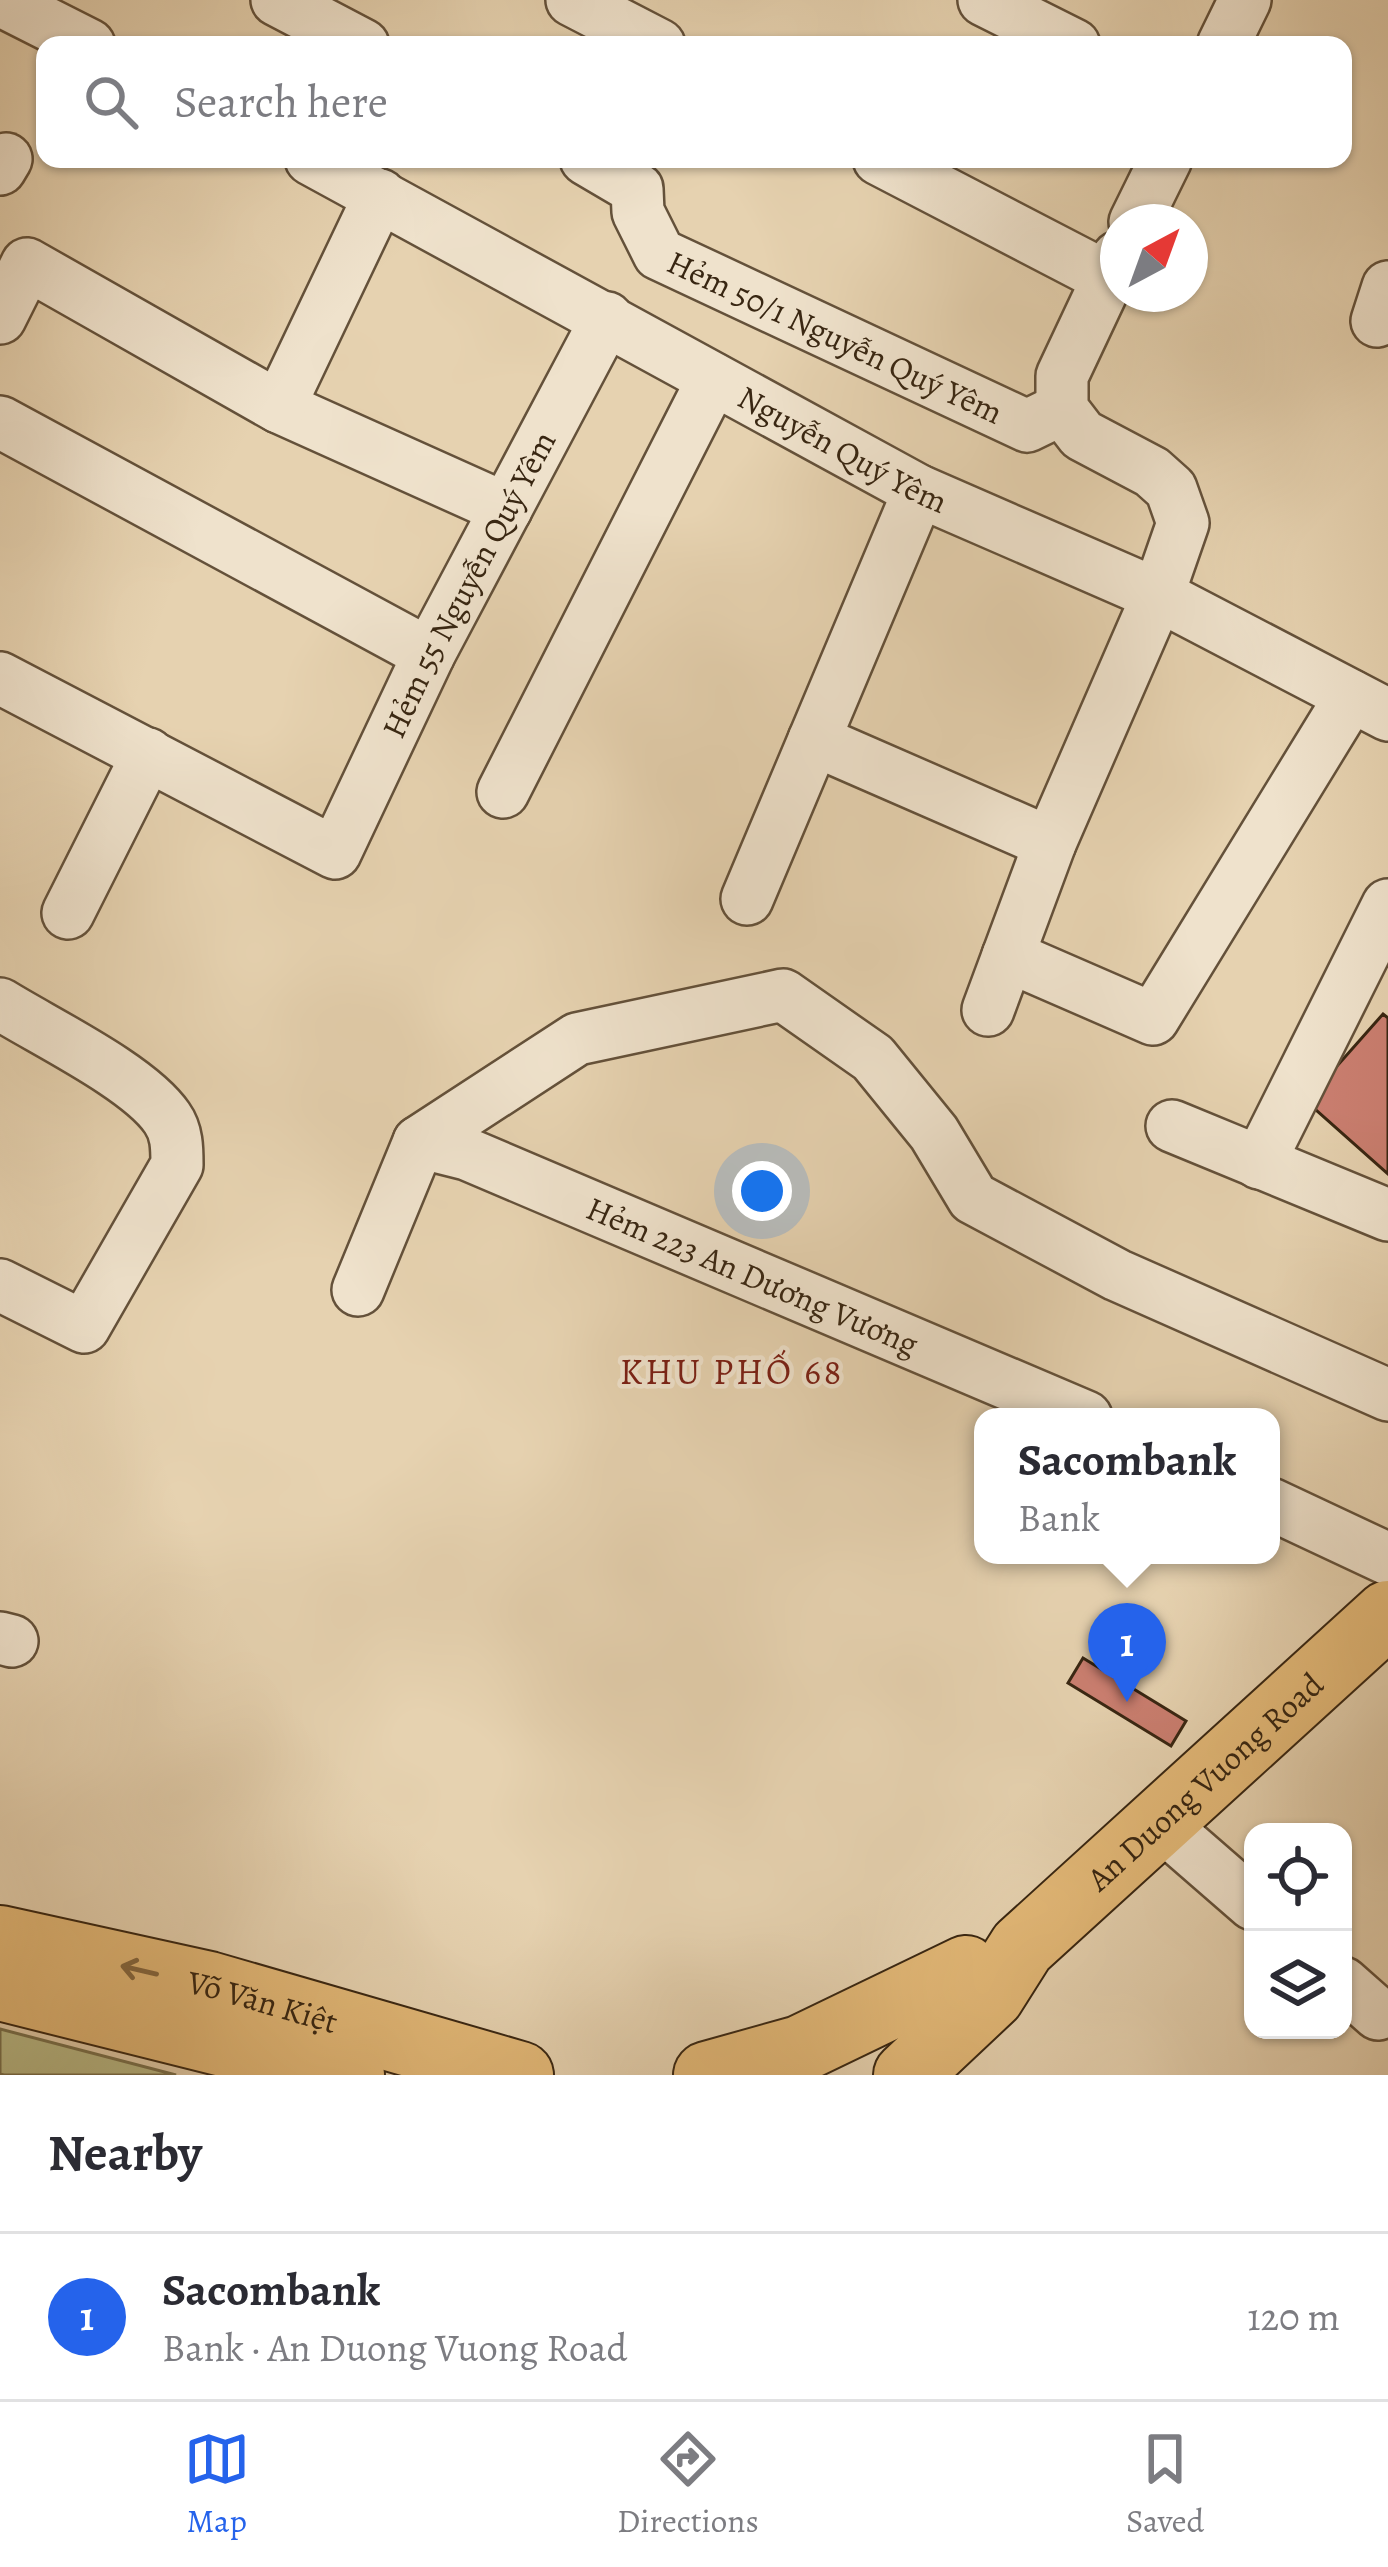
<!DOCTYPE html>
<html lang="en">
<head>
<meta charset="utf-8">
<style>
  :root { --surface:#fff; --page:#f7f7f7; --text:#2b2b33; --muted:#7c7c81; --line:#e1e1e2; --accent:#2563eb }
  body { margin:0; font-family:Alegreya,serif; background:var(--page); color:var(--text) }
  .controls { position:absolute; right:36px; bottom:36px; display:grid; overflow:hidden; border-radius:24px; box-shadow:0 3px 9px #0004 }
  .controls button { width:108px; height:108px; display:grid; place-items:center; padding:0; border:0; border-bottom:3px solid var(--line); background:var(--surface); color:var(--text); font:60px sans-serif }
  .compass { position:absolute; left:1100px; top:204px; width:108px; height:108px; border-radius:50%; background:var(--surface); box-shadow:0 3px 9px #0004; rotate:41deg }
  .you { position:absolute; left:762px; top:1191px; width:42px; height:42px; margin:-30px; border:9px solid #fff; border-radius:50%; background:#1a73e8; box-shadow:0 0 0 18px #1a73e833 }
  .badge { display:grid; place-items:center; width:78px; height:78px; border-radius:50%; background:var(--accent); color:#fff; font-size:39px; font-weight:700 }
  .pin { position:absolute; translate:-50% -99px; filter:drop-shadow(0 3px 6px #0008) }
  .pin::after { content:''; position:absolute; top:63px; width:42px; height:36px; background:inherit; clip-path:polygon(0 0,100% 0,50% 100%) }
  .popup { position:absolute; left:974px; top:1408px; width:306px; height:156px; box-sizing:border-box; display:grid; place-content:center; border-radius:24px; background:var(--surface); filter:drop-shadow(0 3px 9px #0005); font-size:39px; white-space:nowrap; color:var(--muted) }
  .popup b { font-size:45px; color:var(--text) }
  .popup::after { content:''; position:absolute; left:50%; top:100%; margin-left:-24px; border:24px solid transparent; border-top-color:var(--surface) }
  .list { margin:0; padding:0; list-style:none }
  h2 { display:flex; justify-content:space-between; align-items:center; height:156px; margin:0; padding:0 48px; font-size:51px }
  h2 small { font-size:39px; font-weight:400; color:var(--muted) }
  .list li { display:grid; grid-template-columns:78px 1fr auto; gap:36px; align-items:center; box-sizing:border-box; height:168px; padding:0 48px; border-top:3px solid var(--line) }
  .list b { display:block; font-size:45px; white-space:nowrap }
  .list p { margin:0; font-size:39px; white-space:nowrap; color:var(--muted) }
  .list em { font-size:39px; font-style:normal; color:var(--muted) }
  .icon { flex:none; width:66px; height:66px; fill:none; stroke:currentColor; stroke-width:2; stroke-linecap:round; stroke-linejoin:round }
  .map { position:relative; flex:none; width:1388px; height:2075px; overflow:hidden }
  .search { position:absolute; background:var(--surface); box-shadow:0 3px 9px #0004; left:36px; right:36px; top:36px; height:132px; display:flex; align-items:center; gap:30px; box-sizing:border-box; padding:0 42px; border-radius:24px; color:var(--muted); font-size:45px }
  .sheet { height:324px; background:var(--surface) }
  nav { display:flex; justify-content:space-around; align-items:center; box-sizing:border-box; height:168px; border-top:3px solid var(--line); background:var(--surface); font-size:33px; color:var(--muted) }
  nav a { display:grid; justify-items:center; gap:6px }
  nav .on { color:var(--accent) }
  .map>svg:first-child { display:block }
  .green { fill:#b9bb88; stroke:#78704d; stroke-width:3 }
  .building { fill:#cb7f71; stroke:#382612; stroke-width:3 }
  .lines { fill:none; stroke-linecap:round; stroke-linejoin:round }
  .minor-casing { stroke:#64513a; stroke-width:56 }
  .major-casing { stroke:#382612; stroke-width:70 }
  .highway-casing { stroke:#382612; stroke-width:70 }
  .minor { stroke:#efe2cc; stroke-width:51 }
  .major { stroke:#e3b978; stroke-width:66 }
  .highway { stroke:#e3b978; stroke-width:66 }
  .oneway { stroke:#856840 }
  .labels { text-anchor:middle; stroke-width:9; stroke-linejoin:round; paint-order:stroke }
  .street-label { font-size:33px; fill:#382612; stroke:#efe2cc }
  .neighbourhood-label { font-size:36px; letter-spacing:3px; fill:#7a1f14; stroke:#efe2cc }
</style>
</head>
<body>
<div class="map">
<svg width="1388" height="2075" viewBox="0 0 1388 2075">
  <rect width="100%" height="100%" fill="#e6d2b0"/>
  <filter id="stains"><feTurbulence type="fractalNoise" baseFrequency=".00167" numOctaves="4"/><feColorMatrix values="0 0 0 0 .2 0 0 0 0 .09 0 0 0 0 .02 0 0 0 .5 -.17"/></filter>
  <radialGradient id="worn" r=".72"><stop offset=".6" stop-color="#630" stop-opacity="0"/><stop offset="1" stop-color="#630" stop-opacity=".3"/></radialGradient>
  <path class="green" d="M0 2029 176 2075H4L0 2074Z"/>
  <path class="building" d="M1383 1014 1388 1018V1174L1306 1101Z
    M1083 1658 1186 1721 1171 1746 1068 1683Z"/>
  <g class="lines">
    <g class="minor-casing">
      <g id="minor">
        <path d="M0 0 89 45"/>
        <path d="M277 0 363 45"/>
        <path d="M572 0 659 45"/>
        <path d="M984 0 1074 45"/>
        <path d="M1223 45 1245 0"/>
        <path id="s1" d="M311 159 919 491 1158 595 1388 715"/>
        <path id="s2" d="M586 159 637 189 638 212 659 254 1027 426 1062 409"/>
        <path d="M879 159 1108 278"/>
        <path d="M0 169 6 159"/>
        <path d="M1135 222 1166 159"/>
        <path d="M0 318 27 264 279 407 506 509"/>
        <path d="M1377 321 1388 287"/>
        <path d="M279 407 380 195"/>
        <path d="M0 422 429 654"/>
        <path id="s3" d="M0 678 335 853 429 654 607 318"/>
        <path d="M814 740 1050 843"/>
        <path d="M503 792 713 379"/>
        <path d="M747 899 919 491"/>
        <path d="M68 913 148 754"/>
        <path d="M1008 956 1153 1019 1351 696"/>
        <path d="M0 1004C45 1032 139 1077 167 1118 177 1132 177 1148 177 1165L84 1327 0 1285"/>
        <path d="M988 1010 1050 843 1158 595 1183 523 1171 489 1152 472 1082 435 1062 409V376L1118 257"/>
        <path d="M1172 1126 1388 1215"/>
        <path id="s4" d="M419 1142 467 1154 1086 1417"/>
        <path d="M1259 1163 1388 905"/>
        <path d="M358 1290 419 1142 577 1039 783 995 873 1058 934 1133 973 1198 1117 1275 1388 1395"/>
        <path d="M1271 1504 1388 1559"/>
        <path d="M0 1638 12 1641"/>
        <path d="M1161 1824 1253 1904"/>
        <path d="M1343 1983 1378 2014"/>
      </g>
    </g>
    <g class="major-casing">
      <g id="major">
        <path id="s5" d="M0 1939 209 1985 520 2075"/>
        <path d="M707 2075 800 2049 966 1969"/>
        <path id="s6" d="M907 2075 991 1996 1022 1947 1388 1614"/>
      </g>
    </g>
    <g class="highway-casing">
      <path id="highway" d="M0 1987 351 2075"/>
    </g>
    <use href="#minor" class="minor"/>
    <use href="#major" class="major"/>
    <use href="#highway" class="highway"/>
  </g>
  <defs><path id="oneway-shaft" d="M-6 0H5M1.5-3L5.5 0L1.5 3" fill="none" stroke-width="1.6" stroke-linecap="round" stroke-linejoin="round" transform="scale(3)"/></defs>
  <use class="oneway" href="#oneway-shaft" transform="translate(139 1970) rotate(-167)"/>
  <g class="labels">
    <g class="street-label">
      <text dy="12" stroke="none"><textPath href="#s2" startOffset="324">Hẻm 50/1 Nguyễn Quý Yêm</textPath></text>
      <text dy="12" stroke="none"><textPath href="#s1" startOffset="606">Nguyễn Quý Yêm</textPath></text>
      <text dy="12" stroke="none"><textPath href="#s3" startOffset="678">Hẻm 55 Nguyễn Quý Yêm</textPath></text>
      <text dy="12" stroke="none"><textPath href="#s4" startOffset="360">Hẻm 223 An Dương Vương</textPath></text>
      <text dy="12" stroke="none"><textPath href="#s6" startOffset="420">An Duong Vuong Road</textPath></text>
      <text dy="12" stroke="none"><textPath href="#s5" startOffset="270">Võ Văn Kiệt</textPath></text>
    </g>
    <g class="neighbourhood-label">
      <text x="732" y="1384">KHU PHỐ 68</text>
    </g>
  </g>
  <rect width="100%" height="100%" filter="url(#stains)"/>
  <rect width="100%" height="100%" fill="url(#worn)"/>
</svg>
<div class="controls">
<button><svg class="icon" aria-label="locate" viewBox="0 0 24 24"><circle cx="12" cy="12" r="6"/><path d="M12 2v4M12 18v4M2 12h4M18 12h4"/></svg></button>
<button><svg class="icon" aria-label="layers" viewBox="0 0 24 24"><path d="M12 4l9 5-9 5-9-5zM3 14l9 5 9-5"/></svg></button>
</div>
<svg class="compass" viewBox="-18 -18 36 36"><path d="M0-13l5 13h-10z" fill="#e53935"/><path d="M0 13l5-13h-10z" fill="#7c7c81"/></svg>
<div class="you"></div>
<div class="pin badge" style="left:1127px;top:1702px">1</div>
<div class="popup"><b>Sacombank</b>Bank</div>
<div class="search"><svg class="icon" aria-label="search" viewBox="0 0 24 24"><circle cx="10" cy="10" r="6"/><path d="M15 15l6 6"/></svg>Search here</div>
</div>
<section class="sheet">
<h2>Nearby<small></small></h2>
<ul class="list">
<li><span class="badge">1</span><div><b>Sacombank</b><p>Bank · An Duong Vuong Road</p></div><em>120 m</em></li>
</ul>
</section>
<nav>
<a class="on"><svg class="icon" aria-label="map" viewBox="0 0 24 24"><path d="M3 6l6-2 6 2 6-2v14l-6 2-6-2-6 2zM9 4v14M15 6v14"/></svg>Map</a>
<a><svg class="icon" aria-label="directions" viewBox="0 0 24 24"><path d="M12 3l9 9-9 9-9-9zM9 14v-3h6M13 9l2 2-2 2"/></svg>Directions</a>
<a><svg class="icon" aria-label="saved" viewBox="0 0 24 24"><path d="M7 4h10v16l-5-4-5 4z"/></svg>Saved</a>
</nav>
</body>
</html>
